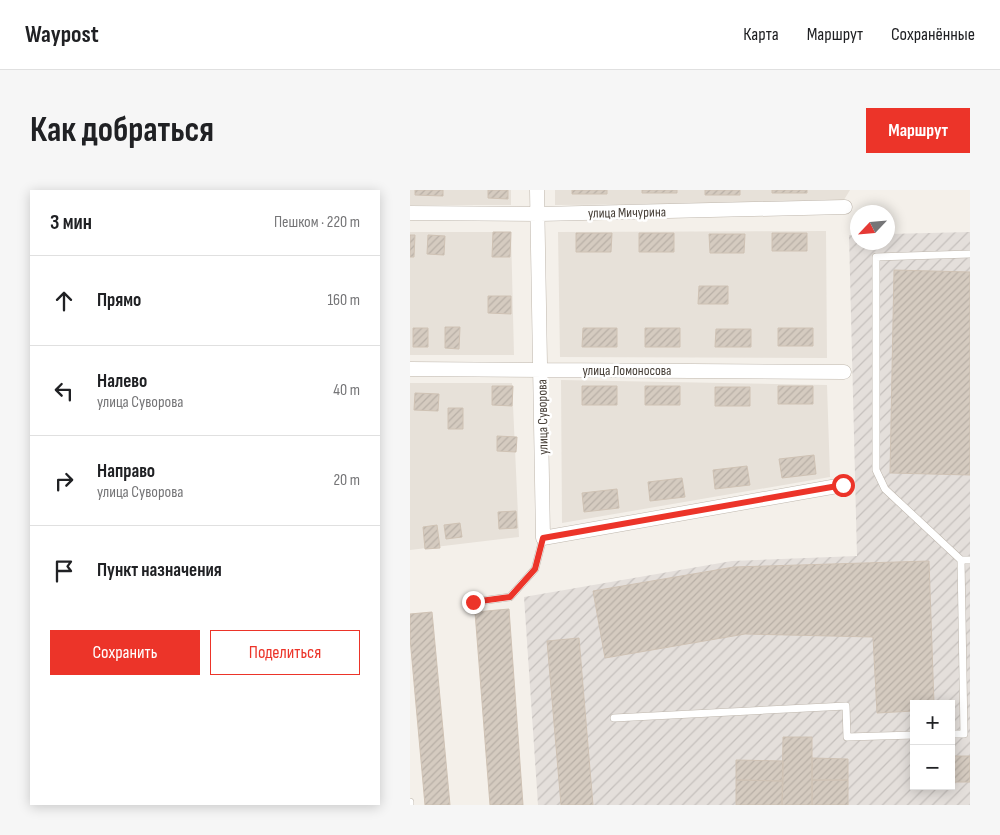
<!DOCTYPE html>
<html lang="ru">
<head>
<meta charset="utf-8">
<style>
  :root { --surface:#fff; --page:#f6f6f6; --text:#202124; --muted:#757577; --line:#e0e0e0; --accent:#ec3429 }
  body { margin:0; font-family:"Sofia Sans Condensed",sans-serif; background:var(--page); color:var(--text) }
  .controls { position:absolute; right:15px; bottom:15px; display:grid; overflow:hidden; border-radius:0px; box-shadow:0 2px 12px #0003 }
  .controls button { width:45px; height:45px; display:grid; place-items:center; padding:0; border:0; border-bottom:1px solid var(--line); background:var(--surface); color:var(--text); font:25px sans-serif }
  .compass { position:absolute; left:440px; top:15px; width:45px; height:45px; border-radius:50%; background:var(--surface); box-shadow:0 2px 12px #0003; rotate:244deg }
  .stop { position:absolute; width:15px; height:15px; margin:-11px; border:4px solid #ec3429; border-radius:50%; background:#fff }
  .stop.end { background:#ec3429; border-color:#fff; box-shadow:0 1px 5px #0008 }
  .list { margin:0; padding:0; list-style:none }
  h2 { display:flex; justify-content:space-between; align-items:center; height:65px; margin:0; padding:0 20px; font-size:21px }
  h2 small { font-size:16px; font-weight:400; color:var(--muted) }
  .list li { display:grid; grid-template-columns:32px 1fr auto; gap:15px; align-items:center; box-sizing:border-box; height:90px; padding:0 20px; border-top:1px solid var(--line) }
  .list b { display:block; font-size:19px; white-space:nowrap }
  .list p { margin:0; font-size:16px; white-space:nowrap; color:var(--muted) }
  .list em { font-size:16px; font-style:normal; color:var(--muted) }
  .actions { display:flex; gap:10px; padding:15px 20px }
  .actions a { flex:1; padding:11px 0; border:1px solid var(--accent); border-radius:0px; text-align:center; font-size:18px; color:var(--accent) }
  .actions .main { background:var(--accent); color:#fff }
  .icon { flex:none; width:28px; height:28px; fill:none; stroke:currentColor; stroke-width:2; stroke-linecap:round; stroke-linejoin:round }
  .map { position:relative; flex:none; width:560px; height:615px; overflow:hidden; border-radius:0px }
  header { display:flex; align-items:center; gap:30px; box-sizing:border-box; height:70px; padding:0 25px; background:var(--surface); border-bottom:1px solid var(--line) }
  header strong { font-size:24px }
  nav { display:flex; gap:28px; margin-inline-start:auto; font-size:18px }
  .intro { display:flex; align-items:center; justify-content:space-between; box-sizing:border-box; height:120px; padding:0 30px }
  h1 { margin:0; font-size:35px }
  .button { padding:12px 22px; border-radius:0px; background:var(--accent); color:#fff; font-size:18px; font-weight:700 }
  main { display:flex; gap:30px; padding:0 30px }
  aside { flex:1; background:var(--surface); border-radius:0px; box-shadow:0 2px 12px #0003 }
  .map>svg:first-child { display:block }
  .residential { fill:#e7e1d9 }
  .industrial { fill:url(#industrial-furrows); fill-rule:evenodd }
  .building { fill:url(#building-hatch); stroke:#cfc2b4 }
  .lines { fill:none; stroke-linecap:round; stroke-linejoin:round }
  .service-casing { stroke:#bfb7ad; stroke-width:8 }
  .minor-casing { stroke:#bfb7ad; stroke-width:15 }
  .service { stroke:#fff; stroke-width:7 }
  .minor { stroke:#fff; stroke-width:14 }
  .route { stroke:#ec3429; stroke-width:6 }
  .labels { text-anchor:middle; stroke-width:5; stroke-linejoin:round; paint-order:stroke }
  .street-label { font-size:14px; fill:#484039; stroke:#fff }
</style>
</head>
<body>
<header>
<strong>Waypost</strong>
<nav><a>Карта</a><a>Маршрут</a><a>Сохранённые</a></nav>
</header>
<div class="intro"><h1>Как добраться</h1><a class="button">Маршрут</a></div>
<main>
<aside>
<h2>3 мин<small>Пешком · 220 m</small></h2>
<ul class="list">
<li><svg class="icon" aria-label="ahead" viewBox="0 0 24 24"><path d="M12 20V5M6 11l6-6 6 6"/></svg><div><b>Прямо</b></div><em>160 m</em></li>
<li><svg class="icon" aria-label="left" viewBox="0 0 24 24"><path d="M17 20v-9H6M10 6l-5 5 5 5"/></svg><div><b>Налево</b><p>улица Суворова</p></div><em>40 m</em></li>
<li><svg class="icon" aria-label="right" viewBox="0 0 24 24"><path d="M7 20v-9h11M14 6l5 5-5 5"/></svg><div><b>Направо</b><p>улица Суворова</p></div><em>20 m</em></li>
<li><svg class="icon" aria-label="arrive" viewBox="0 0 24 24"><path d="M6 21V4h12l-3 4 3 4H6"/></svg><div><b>Пункт назначения</b></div></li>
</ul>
<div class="actions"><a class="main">Сохранить</a><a>Поделиться</a></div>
</aside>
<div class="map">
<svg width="560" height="615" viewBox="0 0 560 615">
  <defs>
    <pattern id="industrial-furrows" width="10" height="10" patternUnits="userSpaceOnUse" patternTransform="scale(1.25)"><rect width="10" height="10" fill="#e4dfdb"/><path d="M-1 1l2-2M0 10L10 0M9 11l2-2" fill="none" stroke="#c5c0bd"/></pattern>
    <pattern id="building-hatch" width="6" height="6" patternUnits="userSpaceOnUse" patternTransform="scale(1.25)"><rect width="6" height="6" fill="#d5cbc0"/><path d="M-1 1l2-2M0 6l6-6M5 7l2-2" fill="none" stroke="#b8afa6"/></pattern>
  </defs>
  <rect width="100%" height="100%" fill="#f4f0ea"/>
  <path class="residential" d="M0 0H101V15H0Z
    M145 0H440L432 13 145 15Z
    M416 41 417 168 150 167 148 42Z
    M0 42H101L104 165H0Z
    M151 190 417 195 420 287 152 333Z
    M0 193H102L109 347 0 360Z"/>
  <path class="industrial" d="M560 42V615H128L114 407 322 371 447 366 439 45H447L448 52H478V44ZM504 514H541V596H504Z"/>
  <path class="building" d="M5 0H33V6L5 5Z
    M78 0H98V9L78 8Z
    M162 0H197V4H162Z
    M232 0H267V3H232Z
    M295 0H330V5H295Z
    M362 0H397V3H362Z
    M83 42H101L100 67H82Z
    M166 43H202L201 62H166Z
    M229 43H264V62H229Z
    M362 43H397V61H362Z
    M299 44H335L334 63H300Z
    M0 45H5L4 67H0Z
    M18 45 35 46 34 65 17 64Z
    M484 80 560 82V285L480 283Z
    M289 96H318V114H288Z
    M78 106H101V124L78 123Z
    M35 137H50L49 159 35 158Z
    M3 138H18V157H3Z
    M173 138H207V157H172Z
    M235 138H270V157H235Z
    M368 138H403V156H368Z
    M306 139H341V157H305Z
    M82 196H103L102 216 82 215Z
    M172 196H207V215H172Z
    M235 196H270V215H235Z
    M368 196H403V214H368Z
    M305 197H340V216H305Z
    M5 203 29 204 28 221 4 220Z
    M38 218H53V239H38Z
    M87 246 107 247 106 262 87 261Z
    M404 265 406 284 372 288 369 269Z
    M337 276 340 295 305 299 303 280Z
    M272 288 275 307 240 311 238 292Z
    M207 299 209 318 174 322 172 303Z
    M106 321 107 338 89 339 88 322Z
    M50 333 52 347 36 349 34 335Z
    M27 335 30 358 15 359 13 337Z
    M519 371 524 514H504V521L467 523 463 447 335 444 195 468 183 401 324 377Z
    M99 419 113 615H80L65 422Z
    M22 422 40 615H15L0 448V424Z
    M169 448 183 615H151L137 451Z
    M373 547H402V615H372Z
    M541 566H560V592H541Z
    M402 568 438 569V590H402Z
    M326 570 373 571V591L326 590Z
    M326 590 373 591 372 615H326Z
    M402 590H438V615H402Z"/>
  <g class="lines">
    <g class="service-casing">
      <path id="service" d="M551 370 475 299 466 280V67L560 64
        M63 412 100 407 125 379 133 348
        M204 528 436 516 437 547 504 545
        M541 544H554L551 370H560
        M0 612V615"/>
    </g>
    <g class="minor-casing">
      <path id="minor" d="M127 0 133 348 433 295
        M0 23 130 24 435 17
        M0 179 434 182"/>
    </g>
    <use href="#service" class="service"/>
    <use href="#minor" class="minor"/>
  </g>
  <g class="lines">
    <path class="route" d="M63 412 100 407 125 379 133 348 433 295"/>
  </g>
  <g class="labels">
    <g class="street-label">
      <text transform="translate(217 22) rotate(-1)" y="5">улица Мичурина</text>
      <text x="217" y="185">улица Ломоносова</text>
      <text transform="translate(132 227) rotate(-91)" y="5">улица Суворова</text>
    </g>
  </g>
</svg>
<div class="controls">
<button>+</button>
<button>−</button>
</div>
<svg class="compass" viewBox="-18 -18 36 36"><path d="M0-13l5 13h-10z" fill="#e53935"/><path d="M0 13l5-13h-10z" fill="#757577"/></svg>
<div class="stop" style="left:433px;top:295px"></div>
<div class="stop end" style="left:63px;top:412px"></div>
</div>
</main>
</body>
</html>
